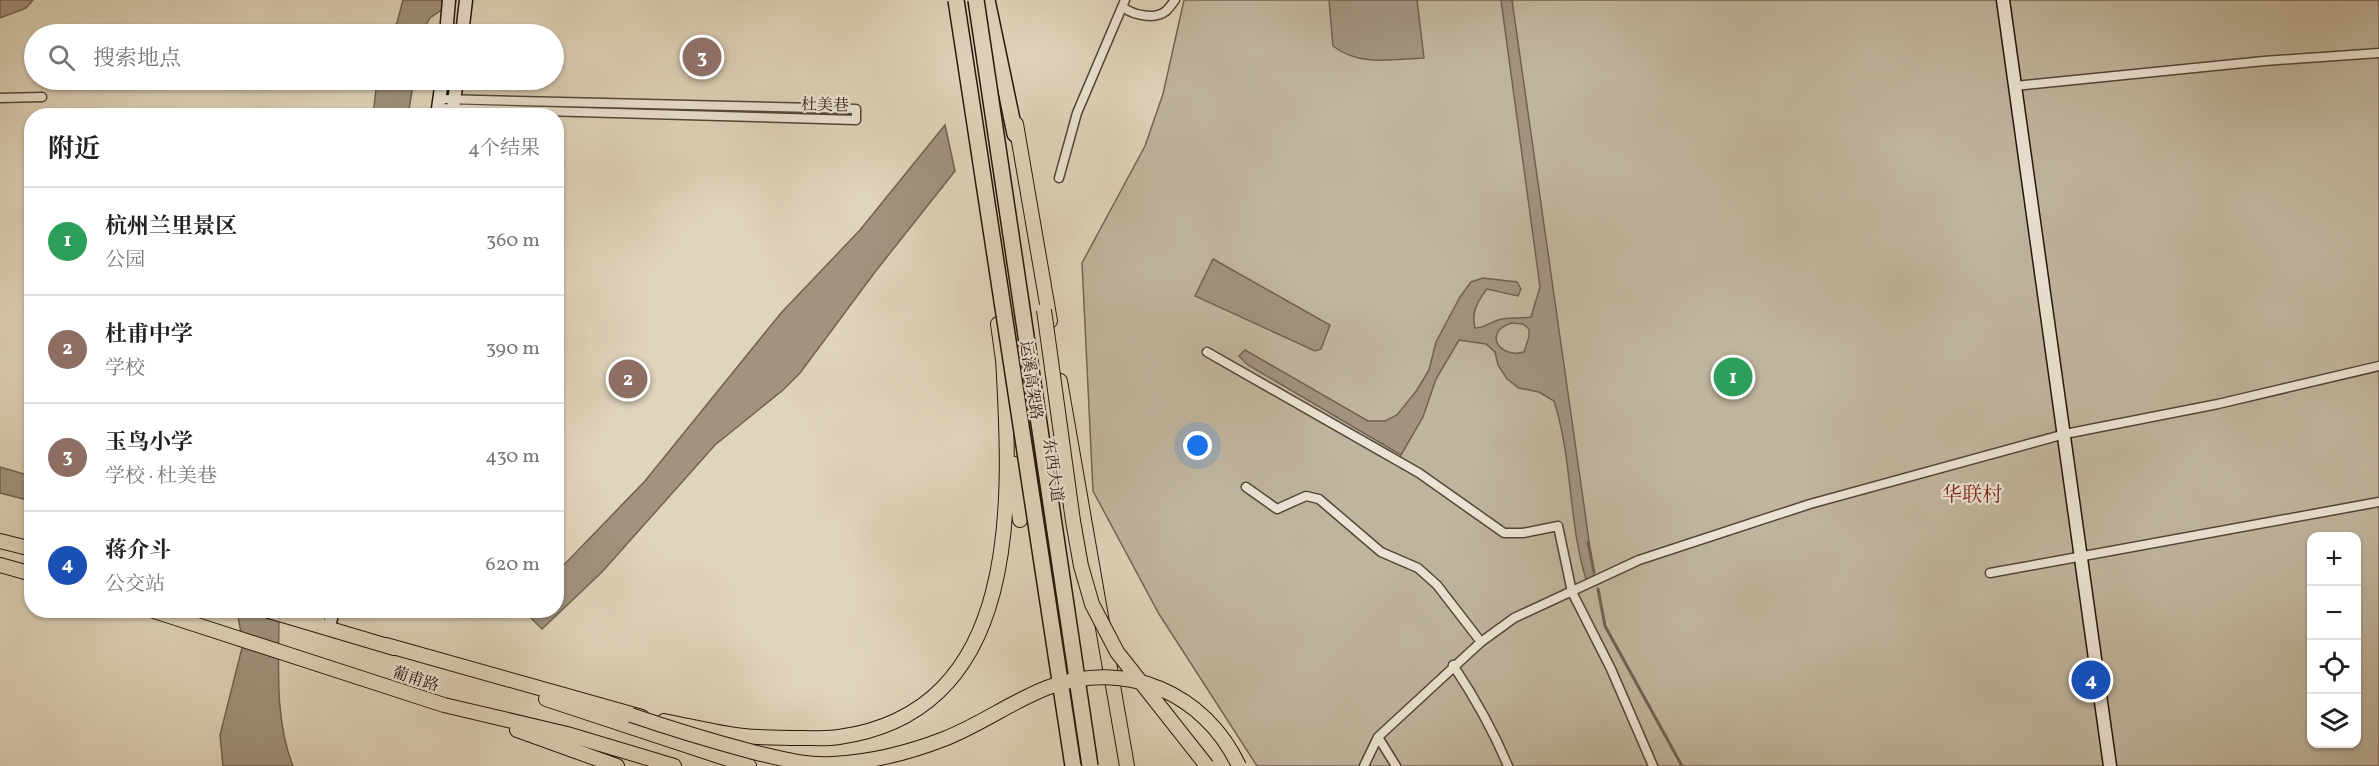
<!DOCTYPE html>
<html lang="zh">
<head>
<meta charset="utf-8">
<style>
  :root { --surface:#fff; --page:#f2f2f2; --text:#222; --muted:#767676; --line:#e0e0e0; --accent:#111827 }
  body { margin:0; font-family:Vollkorn,"Noto Serif SC",serif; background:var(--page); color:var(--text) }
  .controls { position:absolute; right:18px; bottom:18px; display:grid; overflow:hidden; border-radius:12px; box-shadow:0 2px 4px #0004 }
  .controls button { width:54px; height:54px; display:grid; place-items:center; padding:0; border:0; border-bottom:2px solid var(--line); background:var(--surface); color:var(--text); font:30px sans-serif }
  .you { position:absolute; left:1198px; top:446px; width:21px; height:21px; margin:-15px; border:4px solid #fff; border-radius:50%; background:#1a73e8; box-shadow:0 0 0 9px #1a73e833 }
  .badge { display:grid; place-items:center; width:39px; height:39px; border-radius:50%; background:var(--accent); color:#fff; font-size:20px; font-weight:700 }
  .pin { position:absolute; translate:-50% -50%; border:3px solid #fff; box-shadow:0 2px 6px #0006 }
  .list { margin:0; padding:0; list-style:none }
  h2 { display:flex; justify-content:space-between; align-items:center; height:78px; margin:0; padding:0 24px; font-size:26px }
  h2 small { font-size:20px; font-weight:400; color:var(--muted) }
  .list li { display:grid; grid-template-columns:39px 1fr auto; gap:18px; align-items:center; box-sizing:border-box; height:108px; padding:0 24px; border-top:2px solid var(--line) }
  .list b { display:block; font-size:22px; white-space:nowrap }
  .list p { margin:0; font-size:20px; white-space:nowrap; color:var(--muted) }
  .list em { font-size:20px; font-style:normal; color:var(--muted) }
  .icon { flex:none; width:33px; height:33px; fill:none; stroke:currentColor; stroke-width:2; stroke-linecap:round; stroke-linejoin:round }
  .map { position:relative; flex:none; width:2379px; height:766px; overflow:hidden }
  .search { position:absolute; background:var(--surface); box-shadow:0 2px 4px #0004; left:24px; top:24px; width:540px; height:66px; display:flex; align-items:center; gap:15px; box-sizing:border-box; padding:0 21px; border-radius:33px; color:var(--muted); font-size:22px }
  .panel { position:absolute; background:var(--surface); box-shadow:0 2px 4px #0004; left:24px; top:108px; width:540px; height:510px; border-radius:24px }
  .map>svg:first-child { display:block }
  .green { fill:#c0b49d; stroke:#736454; stroke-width:1.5; fill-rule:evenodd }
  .water { fill:#a1937f; stroke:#706150; stroke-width:1.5; fill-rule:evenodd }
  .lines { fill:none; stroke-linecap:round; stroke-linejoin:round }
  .stream { stroke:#706150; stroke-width:3 }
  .street-casing { stroke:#544536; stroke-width:11 }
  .secondary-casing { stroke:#26150a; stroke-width:15 }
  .primary-casing { stroke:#26150a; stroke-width:16 }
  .highway-casing { stroke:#26150a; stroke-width:18 }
  .street { stroke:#ebe3d3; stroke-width:8 }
  .secondary { stroke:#ebe3d3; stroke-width:12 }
  .primary { stroke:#e0d4bb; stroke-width:14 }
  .highway { stroke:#e0d4bb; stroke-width:15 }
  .primary-bridge-casing { stroke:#26150a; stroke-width:16; stroke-linecap:butt }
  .highway-bridge-casing { stroke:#26150a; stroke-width:18; stroke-linecap:butt }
  .primary-bridge { stroke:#e0d4bb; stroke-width:14 }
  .highway-bridge { stroke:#e0d4bb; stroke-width:15 }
  .labels { text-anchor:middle; stroke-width:4.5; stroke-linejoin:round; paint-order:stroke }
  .street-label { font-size:16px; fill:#26150a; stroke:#ebe3d3 }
  .quarter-label { font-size:20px; fill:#7a1f14; stroke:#ebe3d3 }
</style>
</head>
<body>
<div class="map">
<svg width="2379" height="766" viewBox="0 0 2379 766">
  <rect width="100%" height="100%" fill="#e0d4bb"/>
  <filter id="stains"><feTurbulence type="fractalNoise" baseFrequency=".00333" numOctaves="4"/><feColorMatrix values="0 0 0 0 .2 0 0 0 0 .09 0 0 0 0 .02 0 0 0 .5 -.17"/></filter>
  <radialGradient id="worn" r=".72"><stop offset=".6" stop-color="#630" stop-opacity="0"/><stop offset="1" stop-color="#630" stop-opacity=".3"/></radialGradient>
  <path class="green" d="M1184 0H2379V766H1257L1159 614 1093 491 1082 263 1145 146 1163 94ZM2312 536H2356V744H2312Z"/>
  <path class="water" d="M0 0H33L26 8 0 18Z
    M403 0H456L430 18 421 34H388L397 23Z
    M1329 0H1417L1424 58C1393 59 1360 67 1333 46Z
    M1501 0H1512L1594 576 1587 582C1568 524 1573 460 1554 401L1539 392 1519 388 1507 379 1498 365 1495 352 1486 344 1459 340 1436 379 1423 417 1401 455 1248 365 1239 356 1245 350 1368 421H1385L1397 415 1417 390 1429 370 1436 342 1460 297 1471 282 1483 278 1517 282 1521 289 1518 296 1487 289C1477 302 1471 312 1475 328 1485 328 1489 323 1498 320 1507 317 1520 319 1531 317L1540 287ZM1512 323 1523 324 1529 329V337L1524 352C1498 359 1483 331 1512 323Z
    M377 80H414L408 115H373Z
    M945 125 955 171 875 272 800 373 783 390 715 445 602 572 542 629 526 613 528 611 556 610 557 572 645 481 781 313 860 230Z
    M1213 259 1330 325 1321 349 1315 351 1195 296Z
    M0 467 31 476V501L0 493Z
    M237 611H279C279 661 274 719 293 766H223L220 735 243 644Z"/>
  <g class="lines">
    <path class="stream" d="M1588 542 1594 572
      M1598 589 1605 626 1682 766"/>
    <g class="street-casing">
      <path id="street" d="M1124 8C1134 15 1155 20 1166 11 1169 8 1172 4 1175 0
        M2015 86 2264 61 2379 53
        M0 98 42 97
        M438 108 856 120V109L440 99
        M1059 178 1077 113 1125 0
        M1207 352 1419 473 1504 533H1523L1558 526 1572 592 1611 669 1653 766
        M1246 487 1277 509 1306 496 1319 499 1381 552 1418 568 1437 585 1481 642
        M1990 573 2379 502
        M1453 665C1475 698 1493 730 1508 766
        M1378 737 1396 766
        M1364 766 1378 737 1481 642 1514 618 1639 560 1810 504 2065 434 2218 404 2379 366"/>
    </g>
    <g class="secondary-casing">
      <path id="secondary" d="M2003 0 2110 766
        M446 34 449 0
        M462 34 466 0
        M437 116 442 80
        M452 116 457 80
        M317 624 320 610
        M329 627 333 610"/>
    </g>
    <g class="primary-casing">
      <path id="primary" d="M966 0 1082 766
        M1016 124 1050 321
        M998 324 1004 367
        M1060 381 1127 766
        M1014 464 1020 520
        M0 541 32 549
        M0 565 32 574
        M151 610 444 705 567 734 674 766
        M266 610 394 648
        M386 645 642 717
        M546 699 749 766
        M664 721C690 726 717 733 744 736 763 738 783 738 803 738 815 738 827 739 839 737 1024 711 1011 499 1003 358
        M517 730 617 766"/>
    </g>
    <g class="highway-casing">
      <path id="highway" d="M987 0 1015 134"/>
    </g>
    <use href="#street" class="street"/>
    <use href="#secondary" class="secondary"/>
    <use href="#primary" class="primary"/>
    <use href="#highway" class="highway"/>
    <g class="primary-bridge-casing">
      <path id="primary-bridge" d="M1044 310 1073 521 1081 566 1092 604 1117 652 1207 766
        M631 715C672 729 712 741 753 752 779 758 806 766 833 764 872 762 908 753 944 739 980 725 1014 700 1049 687 1126 659 1205 693 1239 766"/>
    </g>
    <g class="highway-bridge-casing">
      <path id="highway-bridge" d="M956 0 1073 766
        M976 0 1090 766"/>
    </g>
    <use href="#primary-bridge" class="primary-bridge"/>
    <use href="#highway-bridge" class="highway-bridge"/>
  </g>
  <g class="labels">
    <g class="street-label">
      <text transform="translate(825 104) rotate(1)" y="6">杜美巷</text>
      <text transform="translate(1032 380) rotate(82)" y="6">运溪高架路</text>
      <text transform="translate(1054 470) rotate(82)" y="6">东西大道</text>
      <text transform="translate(416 678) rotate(18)" y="6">葡甫路</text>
    </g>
    <g class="quarter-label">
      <text x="1972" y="501">华联村</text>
    </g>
  </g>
  <rect width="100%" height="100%" filter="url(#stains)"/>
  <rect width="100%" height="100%" fill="url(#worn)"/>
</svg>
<div class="controls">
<button>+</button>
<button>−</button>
<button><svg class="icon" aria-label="locate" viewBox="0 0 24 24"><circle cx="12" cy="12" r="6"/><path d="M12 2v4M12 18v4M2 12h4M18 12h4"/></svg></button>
<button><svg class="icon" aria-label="layers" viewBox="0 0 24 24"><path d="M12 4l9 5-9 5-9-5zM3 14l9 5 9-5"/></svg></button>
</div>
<div class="you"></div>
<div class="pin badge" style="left:1733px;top:377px;background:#2e9e5b">1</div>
<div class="pin badge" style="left:628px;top:379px;background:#8d6e63">2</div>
<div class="pin badge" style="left:702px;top:57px;background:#8d6e63">3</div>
<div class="pin badge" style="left:2091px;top:680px;background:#1a4fb4">4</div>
<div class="search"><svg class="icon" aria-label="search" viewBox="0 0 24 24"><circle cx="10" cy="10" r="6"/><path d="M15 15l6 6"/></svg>搜索地点</div>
<section class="panel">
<h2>附近<small>4个结果</small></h2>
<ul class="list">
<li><span class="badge" style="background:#2e9e5b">1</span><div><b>杭州兰里景区</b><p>公园</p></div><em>360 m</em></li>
<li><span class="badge" style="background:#8d6e63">2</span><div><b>杜甫中学</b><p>学校</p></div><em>390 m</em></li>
<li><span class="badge" style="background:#8d6e63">3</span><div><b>玉鸟小学</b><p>学校 · 杜美巷</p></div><em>430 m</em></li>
<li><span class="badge" style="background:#1a4fb4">4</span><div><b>蒋介斗</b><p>公交站</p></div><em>620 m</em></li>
</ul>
</section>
</div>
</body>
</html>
